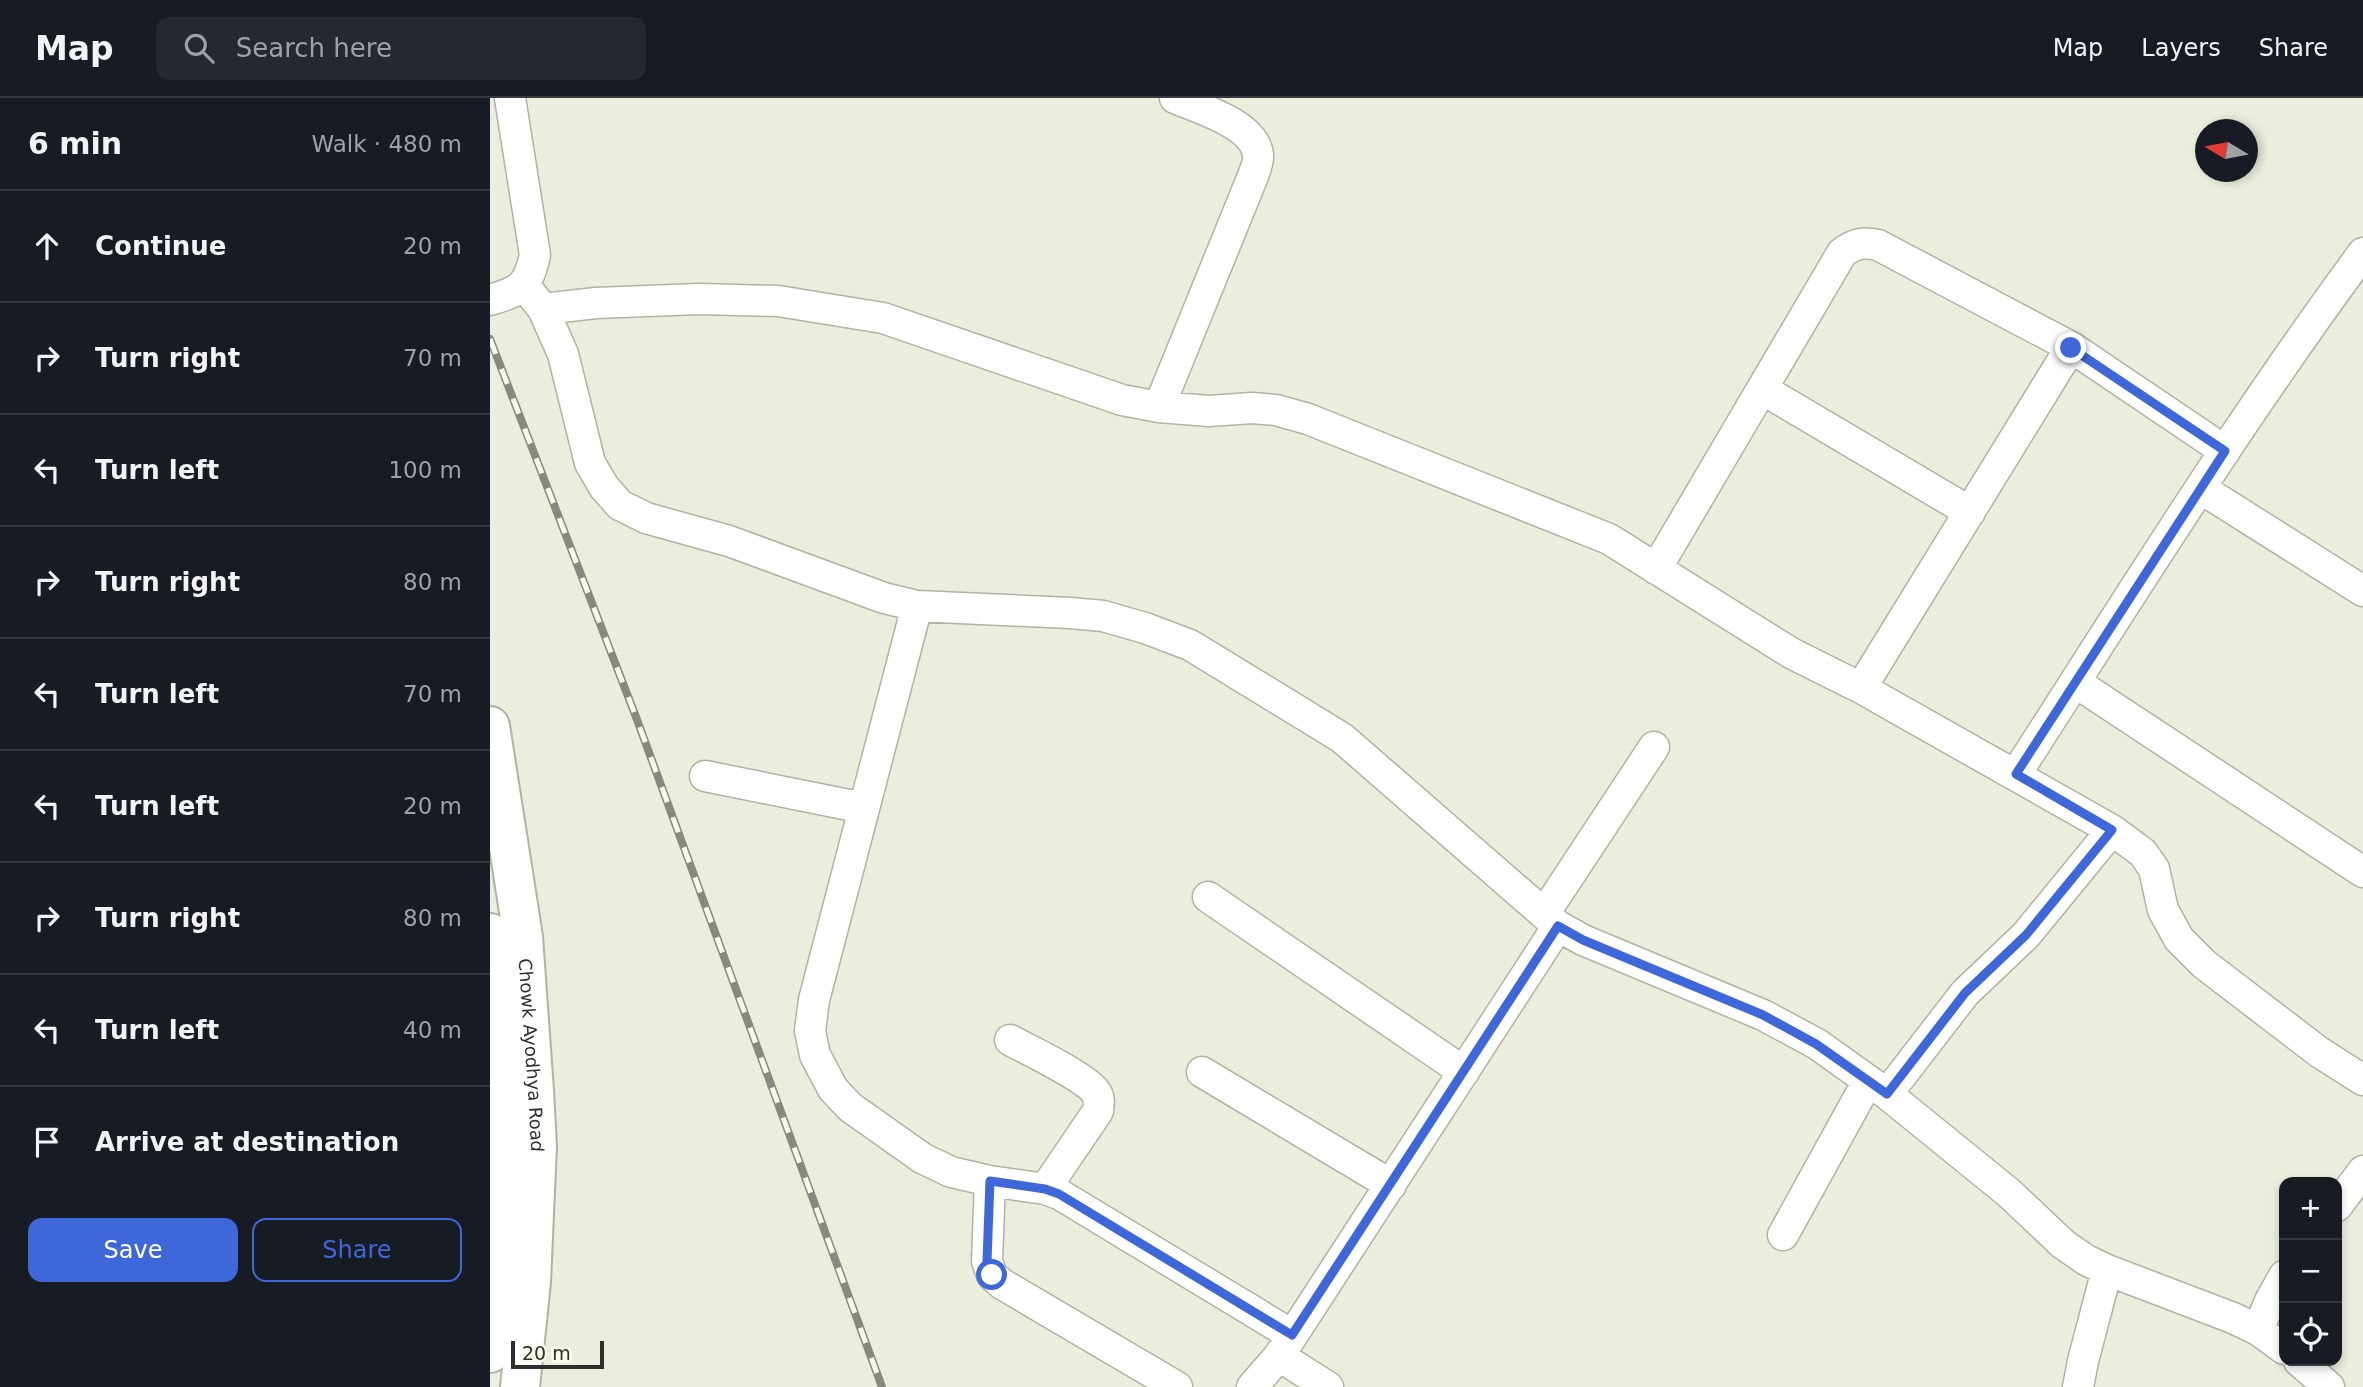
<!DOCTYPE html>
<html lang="en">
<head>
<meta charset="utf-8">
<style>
  :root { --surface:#171b24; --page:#242831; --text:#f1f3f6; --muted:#9ea1a6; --line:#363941; --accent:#3e67d9 }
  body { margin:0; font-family:"DejaVu Sans",sans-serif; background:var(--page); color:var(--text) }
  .controls { position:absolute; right:21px; bottom:21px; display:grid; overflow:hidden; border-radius:14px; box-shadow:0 4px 10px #0003 }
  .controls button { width:63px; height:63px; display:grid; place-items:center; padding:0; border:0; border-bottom:2px solid var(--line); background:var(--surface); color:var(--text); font:35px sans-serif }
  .compass { position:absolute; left:1705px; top:21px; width:63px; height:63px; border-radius:50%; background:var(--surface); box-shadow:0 4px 10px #0003; rotate:280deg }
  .scale { position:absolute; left:21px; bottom:18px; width:93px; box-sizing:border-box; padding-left:7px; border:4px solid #2e2f29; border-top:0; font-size:19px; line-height:24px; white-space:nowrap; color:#2e2f29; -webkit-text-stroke:5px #f8fbea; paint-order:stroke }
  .stop { position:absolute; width:21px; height:21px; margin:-16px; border:5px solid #3e67d9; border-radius:50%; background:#fff }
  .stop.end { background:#3e67d9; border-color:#fff; box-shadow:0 2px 7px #0008 }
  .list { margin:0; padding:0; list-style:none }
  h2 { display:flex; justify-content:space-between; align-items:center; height:91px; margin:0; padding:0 28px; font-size:30px }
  h2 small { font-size:23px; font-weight:400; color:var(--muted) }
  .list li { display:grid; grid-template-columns:46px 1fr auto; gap:21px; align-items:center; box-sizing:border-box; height:112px; padding:0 28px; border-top:2px solid var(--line) }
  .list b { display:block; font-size:26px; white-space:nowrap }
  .list em { font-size:23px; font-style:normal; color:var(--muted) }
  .actions { display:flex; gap:14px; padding:21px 28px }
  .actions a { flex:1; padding:16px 0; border:2px solid var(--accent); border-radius:14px; text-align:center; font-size:24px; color:var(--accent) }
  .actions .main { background:var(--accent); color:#fff }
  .icon { flex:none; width:38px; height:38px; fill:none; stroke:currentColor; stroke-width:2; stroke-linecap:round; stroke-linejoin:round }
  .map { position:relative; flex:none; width:1873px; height:1289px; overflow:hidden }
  header { display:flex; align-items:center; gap:42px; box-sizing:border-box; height:98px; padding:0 35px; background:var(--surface); border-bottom:2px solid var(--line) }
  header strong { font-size:33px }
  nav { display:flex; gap:38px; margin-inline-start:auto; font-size:24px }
  .search { width:490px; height:63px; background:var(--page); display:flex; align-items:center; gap:18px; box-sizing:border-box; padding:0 24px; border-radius:14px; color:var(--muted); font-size:26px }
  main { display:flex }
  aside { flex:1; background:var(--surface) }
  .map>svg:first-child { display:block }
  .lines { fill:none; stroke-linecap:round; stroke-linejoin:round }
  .street-casing { stroke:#b0b3a3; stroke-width:33 }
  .primary-casing { stroke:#b0b3a3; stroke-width:42 }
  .street { stroke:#fff; stroke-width:30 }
  .primary { stroke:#fff; stroke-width:38 }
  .rail-casing { stroke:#87897e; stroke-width:8 }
  .rail { stroke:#f8fbea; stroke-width:5; stroke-dasharray:16; stroke-linecap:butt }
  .route { stroke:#3e67d9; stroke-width:9 }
  .labels { text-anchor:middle; stroke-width:6; stroke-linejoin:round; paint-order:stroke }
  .street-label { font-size:18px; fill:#2e2f29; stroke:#f8fbea }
</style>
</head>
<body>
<header>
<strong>Map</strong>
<div class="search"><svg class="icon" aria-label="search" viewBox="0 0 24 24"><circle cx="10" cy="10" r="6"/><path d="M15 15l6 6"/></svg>Search here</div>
<nav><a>Map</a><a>Layers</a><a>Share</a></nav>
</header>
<main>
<aside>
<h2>6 min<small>Walk · 480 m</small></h2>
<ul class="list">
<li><svg class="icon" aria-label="ahead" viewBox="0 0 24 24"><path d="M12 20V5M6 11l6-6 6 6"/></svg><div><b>Continue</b></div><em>20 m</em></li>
<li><svg class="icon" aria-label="right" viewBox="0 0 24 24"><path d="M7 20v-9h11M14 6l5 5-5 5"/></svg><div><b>Turn right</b></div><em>70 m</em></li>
<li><svg class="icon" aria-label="left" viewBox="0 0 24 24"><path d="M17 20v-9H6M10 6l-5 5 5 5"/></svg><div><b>Turn left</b></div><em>100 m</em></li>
<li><svg class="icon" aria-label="right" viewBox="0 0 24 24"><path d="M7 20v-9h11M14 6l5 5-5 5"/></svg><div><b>Turn right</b></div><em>80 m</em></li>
<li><svg class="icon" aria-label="left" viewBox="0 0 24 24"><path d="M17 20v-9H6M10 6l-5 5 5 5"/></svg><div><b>Turn left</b></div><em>70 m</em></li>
<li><svg class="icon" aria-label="left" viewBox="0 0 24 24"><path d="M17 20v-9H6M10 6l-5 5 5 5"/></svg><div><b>Turn left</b></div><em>20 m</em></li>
<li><svg class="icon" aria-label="right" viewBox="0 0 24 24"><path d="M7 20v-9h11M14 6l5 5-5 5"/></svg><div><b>Turn right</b></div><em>80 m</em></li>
<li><svg class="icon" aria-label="left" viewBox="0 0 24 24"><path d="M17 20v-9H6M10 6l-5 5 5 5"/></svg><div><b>Turn left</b></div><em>40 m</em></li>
<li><svg class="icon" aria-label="arrive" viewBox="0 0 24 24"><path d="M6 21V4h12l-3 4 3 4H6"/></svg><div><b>Arrive at destination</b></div></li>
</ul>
<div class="actions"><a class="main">Save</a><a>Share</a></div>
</aside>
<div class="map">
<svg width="1873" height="1289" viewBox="0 0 1873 1289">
  <rect width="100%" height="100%" fill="#ebeedd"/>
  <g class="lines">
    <g class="street-casing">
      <path id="street" d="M34 187 53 211 73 256 100 365 114 389 130 407 156 420 239 443 394 500 427 508 580 515 613 518 655 530 700 547 852 640 1068 828 1093 842 1273 917 1327 946 1397 996 1519 1095 1573 1146 1596 1162 1617 1172 1743 1220 1768 1232 1794 1251
        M0 202C30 193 38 189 45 157L20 0
        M53 211 106 205 209 201 288 203 393 220 632 302 669 309 719 313 762 310 786 312 818 321 1119 441 1301 555 1371 590 1622 732 1653 755 1664 771 1673 812 1689 841 1714 866 1829 954 1873 982
        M1272 291 1480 414
        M669 309 763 78C765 72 769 63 768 57 765 26 708 10 685 0
        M1710 390 1873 493
        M1166 471 1352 155C1365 145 1373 144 1388 147L1581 249 1735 353
        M427 508 324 902 320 933 325 957 343 991 360 1009 432 1060 461 1074 500 1083 555 1091 569 1096 802 1237
        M1585 584 1873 774
        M1371 590 1581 249
        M1526 676C1639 500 1749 323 1873 155
        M215 678 374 710
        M718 799 974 974
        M1054 816 1164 649
        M520 942C540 953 592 977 605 993 610 999 609 1006 608 1013L555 1091
        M712 974 901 1087
        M1397 996 1475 895 1536 837 1622 732
        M500 1083 497 1163 502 1177 512 1186 687 1289
        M1847 1108 1873 1073
        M1293 1137 1378 983
        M1768 1232 1780 1203 1794 1178
        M789 1258 838 1289
        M1809 1263 1839 1289
        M762 1289 789 1258 1068 828
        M1588 1289 1593 1263 1617 1172"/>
    </g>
    <g class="primary-casing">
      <g id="primary">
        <path id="s1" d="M0 628 33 839 44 993 47 1048 41 1184 30 1289"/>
        <path d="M0 835 12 1049 0 1255"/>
      </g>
    </g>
    <use href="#street" class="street"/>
    <use href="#primary" class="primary"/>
    <g class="rail-casing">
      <path id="rail" d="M0 241 146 619 392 1289"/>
    </g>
    <use href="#rail" class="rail"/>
  </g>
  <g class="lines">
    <path class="route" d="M502 1177 497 1163 500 1083 555 1091 569 1096 802 1237 1068 828 1093 842 1273 917 1326 946 1397 996 1475 895 1536 837 1622 732 1526 676 1735 353 1581 250"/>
  </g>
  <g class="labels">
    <g class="street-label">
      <text dy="6" stroke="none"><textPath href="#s1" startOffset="332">Chowk Ayodhya Road</textPath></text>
    </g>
  </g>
</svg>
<div class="controls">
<button>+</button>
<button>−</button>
<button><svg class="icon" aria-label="locate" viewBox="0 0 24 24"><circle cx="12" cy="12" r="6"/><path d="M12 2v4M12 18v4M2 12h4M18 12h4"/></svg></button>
</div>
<svg class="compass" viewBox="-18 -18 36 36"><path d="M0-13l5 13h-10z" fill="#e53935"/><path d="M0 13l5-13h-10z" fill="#9ea1a6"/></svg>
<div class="scale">20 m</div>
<div class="stop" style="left:502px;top:1177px"></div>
<div class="stop end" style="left:1581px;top:250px"></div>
</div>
</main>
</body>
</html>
